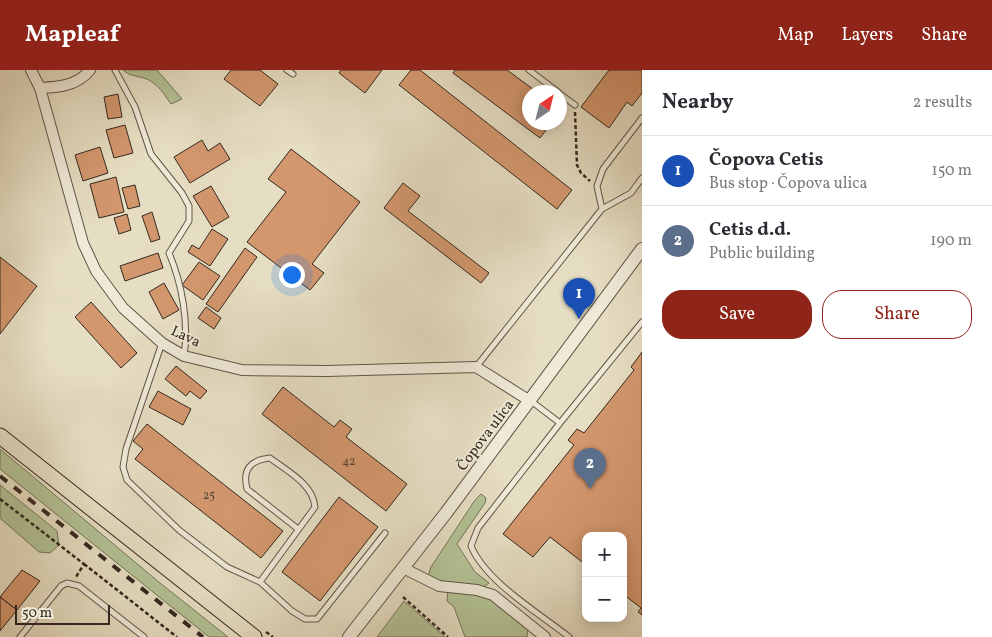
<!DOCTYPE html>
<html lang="en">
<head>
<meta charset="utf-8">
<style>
  :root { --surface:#fff; --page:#f7f7f7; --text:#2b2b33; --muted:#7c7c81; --line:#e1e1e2; --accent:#8f2418 }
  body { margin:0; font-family:Vollkorn,serif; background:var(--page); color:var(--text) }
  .controls { position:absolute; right:15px; bottom:15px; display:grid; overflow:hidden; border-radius:10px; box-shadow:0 2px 12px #0003 }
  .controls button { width:45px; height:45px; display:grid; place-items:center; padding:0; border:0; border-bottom:1px solid var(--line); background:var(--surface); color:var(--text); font:25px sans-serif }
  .compass { position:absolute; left:522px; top:15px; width:45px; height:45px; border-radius:50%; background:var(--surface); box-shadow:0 2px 12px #0003; rotate:35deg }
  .scale { position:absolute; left:15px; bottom:12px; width:95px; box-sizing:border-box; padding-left:5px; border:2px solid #342820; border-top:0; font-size:14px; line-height:18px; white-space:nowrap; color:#342820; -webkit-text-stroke:4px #efead8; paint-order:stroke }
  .you { position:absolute; left:291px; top:204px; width:18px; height:18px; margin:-12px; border:4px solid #fff; border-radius:50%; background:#1a73e8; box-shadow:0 0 0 8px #1a73e833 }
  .badge { display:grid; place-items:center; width:32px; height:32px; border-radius:50%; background:var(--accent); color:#fff; font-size:16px; font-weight:700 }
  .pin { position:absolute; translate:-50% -41px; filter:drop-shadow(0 1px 2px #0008) }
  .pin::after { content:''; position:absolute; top:26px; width:18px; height:15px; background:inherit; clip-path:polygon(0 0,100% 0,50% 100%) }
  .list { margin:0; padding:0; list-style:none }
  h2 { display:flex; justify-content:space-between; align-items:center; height:65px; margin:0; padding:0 20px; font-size:21px }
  h2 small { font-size:16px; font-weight:400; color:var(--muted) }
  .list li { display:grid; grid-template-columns:32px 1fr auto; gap:15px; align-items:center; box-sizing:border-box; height:70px; padding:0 20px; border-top:1px solid var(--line) }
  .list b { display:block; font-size:19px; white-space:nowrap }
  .list p { margin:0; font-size:16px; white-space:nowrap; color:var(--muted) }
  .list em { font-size:16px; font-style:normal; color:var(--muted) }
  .actions { display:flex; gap:10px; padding:15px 20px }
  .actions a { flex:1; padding:11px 0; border:1px solid var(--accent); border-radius:20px; text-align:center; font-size:18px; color:var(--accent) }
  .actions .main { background:var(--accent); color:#fff }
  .map { position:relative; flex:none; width:642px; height:567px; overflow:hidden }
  header { display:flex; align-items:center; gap:30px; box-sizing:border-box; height:70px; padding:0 25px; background:var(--accent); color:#fff }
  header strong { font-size:24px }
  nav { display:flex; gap:28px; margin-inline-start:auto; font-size:18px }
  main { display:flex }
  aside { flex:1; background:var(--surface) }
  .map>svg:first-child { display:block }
  .green { fill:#b3c295; stroke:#74755a }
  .building { fill:#d3976e; stroke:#342820 }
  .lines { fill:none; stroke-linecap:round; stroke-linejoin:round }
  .service-casing { stroke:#605649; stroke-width:7 }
  .minor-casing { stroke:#605649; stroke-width:12 }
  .tertiary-casing { stroke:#605649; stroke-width:14 }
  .primary-casing { stroke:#342820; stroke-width:17 }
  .path { stroke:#342820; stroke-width:2.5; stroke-dasharray:4 2.5; stroke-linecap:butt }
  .service { stroke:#efead8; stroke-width:5 }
  .minor { stroke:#efead8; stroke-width:10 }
  .tertiary { stroke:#efead8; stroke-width:12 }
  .primary { stroke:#e6dec3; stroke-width:15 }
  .rail { stroke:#342820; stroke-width:4; stroke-dasharray:9 9; stroke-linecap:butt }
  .labels { text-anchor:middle; stroke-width:4; stroke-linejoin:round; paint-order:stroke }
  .number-label { font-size:12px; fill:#5c4434 }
  .street-label { font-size:15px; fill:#342820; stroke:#efead8 }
</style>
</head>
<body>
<header>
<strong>Mapleaf</strong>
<nav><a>Map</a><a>Layers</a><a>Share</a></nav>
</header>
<main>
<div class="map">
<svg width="642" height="567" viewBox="0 0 642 567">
  <rect width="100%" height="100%" fill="#e6dec3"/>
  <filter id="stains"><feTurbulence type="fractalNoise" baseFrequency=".004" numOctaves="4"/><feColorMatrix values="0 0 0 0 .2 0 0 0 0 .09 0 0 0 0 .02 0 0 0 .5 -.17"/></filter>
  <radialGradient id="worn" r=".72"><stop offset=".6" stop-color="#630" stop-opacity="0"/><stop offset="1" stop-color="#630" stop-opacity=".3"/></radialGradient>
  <path class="green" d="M123 0H157L182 29 171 34C166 27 160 17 152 12 143 5 131 8 123 0Z
    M0 379 160 513 228 567H209L0 399Z
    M0 415 57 461 59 475 50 483 39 482 0 448Z
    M481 424 486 428 485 433 457 474 475 502 489 513 480 520 528 557 527 567H465L454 537 447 531 448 519 428 506 431 497 475 430Z
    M404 531 445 567H377Z"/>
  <path class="building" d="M231 0H260L278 14 260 36 224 9Z
    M341 0H382L365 23 339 3Z
    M411 0H420L572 120 557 139 399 15Z
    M455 0H507L537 22H530V52H552L540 68 453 3Z
    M609 0H642V23L632 36 627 32 609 58 581 37Z
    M118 24 122 47 108 49 104 27Z
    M125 55 133 83 114 88 106 60Z
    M202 70 208 81 220 73 230 89 190 113 174 87Z
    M100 77 108 103 83 111 75 85Z
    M291 79 360 132 312 194 324 203 310 220 247 172 286 122 268 109Z
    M116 107 124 142 99 148 90 114Z
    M403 113 420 126 408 141 489 203 481 213 384 138Z
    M135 115 140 136 128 139 122 118Z
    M211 116 229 147 212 157 193 126Z
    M152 142 160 169 151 172 142 146Z
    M127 144 131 160 119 164 114 148Z
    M212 159 228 169 210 196 188 182 192 175 199 179Z
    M245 178 257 187 218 242 206 234Z
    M158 183 163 198 125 211 120 196Z
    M0 187 37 216 0 264Z
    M199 192 220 206 203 230 182 215Z
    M164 213 179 240 163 249 149 222Z
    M91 232 137 283 121 298 75 247Z
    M206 237 221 248 214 259 198 248Z
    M642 282V545L638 542 641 538 623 524V466H586V495L550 467 533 487 503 464 574 375 568 370 577 359 584 363 634 300 631 297Z
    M176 296 207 321 200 329 190 321 186 326 165 309Z
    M283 317 334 357 340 350 352 359 346 367 407 414 386 441 262 344Z
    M158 321 191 339 183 355 149 337Z
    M147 354 283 461 261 488 135 389 143 379 133 371Z
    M339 427 378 457 320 531 282 502Z
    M22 500 40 511 17 540 0 527Z
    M0 527 17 540 0 561Z"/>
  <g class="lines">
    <g class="service-casing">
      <path id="service" d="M115 0 135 37 151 84 182 123 189 136V151L169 183C182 214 189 252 184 286
        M287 0 293 4
        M529 0 558 22
        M560 24 575 35
        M602 139 597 116 603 99 642 48
        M162 273 126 379 123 397 127 410 179 460 227 497 260 512 292 541 305 549H317L385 463
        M476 297 602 139 631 123 642 108
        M531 331 560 353 642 252
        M560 353 478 458 471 476C486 512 539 543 569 567
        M260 512 315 437C313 414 287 401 270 388 251 390 242 399 247 419L298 459
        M20 567 61 516 67 513 79 516 144 567"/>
    </g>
    <g class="minor-casing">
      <path id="minor" d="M31 0 40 18
        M90 0C77 16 59 17 40 18L83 173 96 201 123 238 162 273 184 286 242 300 326 301 476 297 530 331
        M403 498 439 516 477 520 493 525 545 567"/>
    </g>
    <g class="tertiary-casing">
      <path id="tertiary" d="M349 567 446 443 642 179"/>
    </g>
    <g class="primary-casing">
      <path id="primary" d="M0 366 254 567"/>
    </g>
    <path class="path" d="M575 42 577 95 581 103 590 111
      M0 429 84 494 76 507
      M84 494 177 567
      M403 527 448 567
      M266 562 273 567"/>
    <use href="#service" class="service"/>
    <use href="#minor" class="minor"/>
    <use href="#tertiary" class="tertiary"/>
    <use href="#primary" class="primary"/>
    <path class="rail" d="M0 406 203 567"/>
  </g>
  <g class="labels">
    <g class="number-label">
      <text x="349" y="395">42</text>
      <text x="209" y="429">25</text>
    </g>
    <g class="street-label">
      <text transform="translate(186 266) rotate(25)" y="5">Lava</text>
      <text transform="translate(485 365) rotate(-53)" y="5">Čopova ulica</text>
    </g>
  </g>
  <rect width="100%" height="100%" filter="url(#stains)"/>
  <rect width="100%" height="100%" fill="url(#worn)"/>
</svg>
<div class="controls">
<button>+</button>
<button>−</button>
</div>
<svg class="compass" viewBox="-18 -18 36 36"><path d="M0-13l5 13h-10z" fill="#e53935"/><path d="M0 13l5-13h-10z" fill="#7c7c81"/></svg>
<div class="scale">50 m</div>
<div class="you"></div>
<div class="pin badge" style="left:579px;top:249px;background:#1a4fb4">1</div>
<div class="pin badge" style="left:590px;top:419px;background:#5c6f8a">2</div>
</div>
<aside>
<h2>Nearby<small>2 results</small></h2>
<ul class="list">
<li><span class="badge" style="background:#1a4fb4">1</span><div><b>Čopova Cetis</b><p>Bus stop · Čopova ulica</p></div><em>150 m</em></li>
<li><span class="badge" style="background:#5c6f8a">2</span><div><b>Cetis d.d.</b><p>Public building</p></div><em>190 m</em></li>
</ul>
<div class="actions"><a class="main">Save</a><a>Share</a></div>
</aside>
</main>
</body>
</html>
